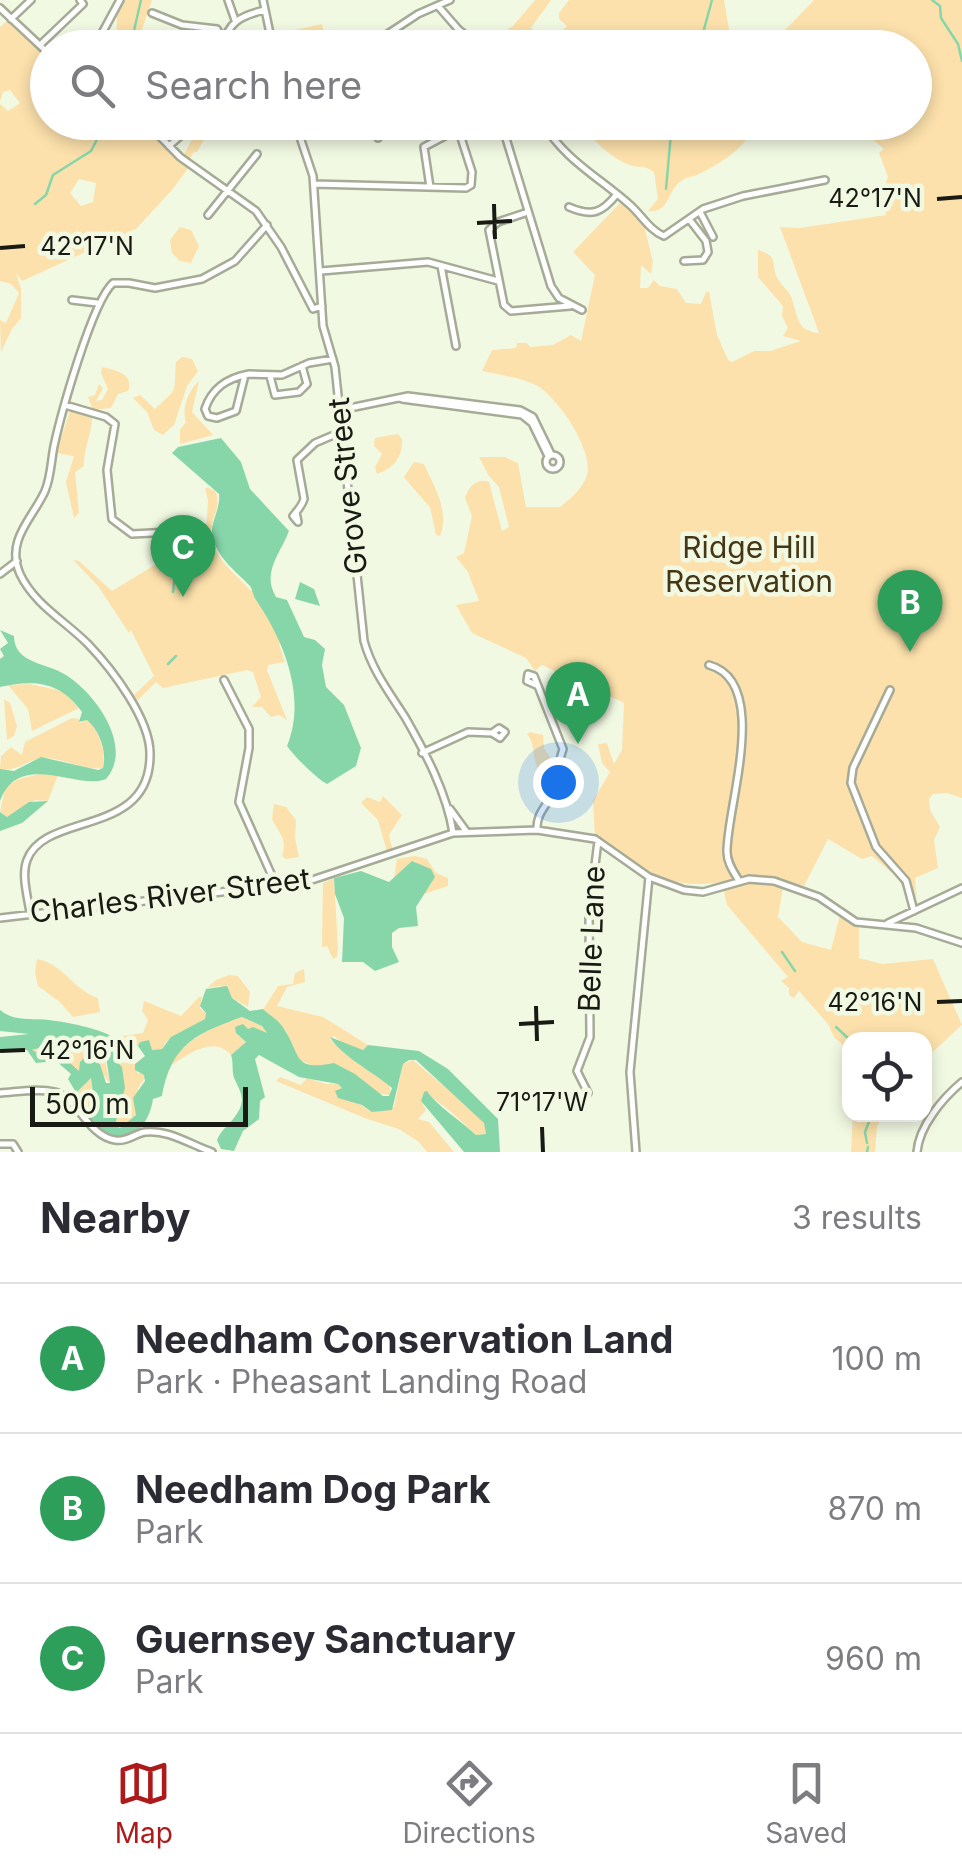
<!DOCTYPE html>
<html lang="en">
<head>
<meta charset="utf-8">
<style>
  :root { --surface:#fff; --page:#f7f7f7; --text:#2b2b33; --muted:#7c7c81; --line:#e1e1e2; --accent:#ac1a1b }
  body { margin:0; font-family:Inter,sans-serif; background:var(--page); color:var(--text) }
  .controls { position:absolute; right:30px; bottom:30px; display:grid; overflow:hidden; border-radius:20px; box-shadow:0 5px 15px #0003 }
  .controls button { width:90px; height:90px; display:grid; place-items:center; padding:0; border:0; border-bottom:2px solid var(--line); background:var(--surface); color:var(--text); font:50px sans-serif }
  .scale { position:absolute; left:30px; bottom:25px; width:218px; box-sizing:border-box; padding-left:10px; border:5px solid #181a13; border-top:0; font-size:28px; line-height:35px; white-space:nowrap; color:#181a13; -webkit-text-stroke:8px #f2f9e3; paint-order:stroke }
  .you { position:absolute; left:558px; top:782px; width:35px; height:35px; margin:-25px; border:8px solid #fff; border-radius:50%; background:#1a73e8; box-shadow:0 0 0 15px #1a73e833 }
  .badge { display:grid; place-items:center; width:65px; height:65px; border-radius:50%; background:var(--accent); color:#fff; font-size:32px; font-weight:700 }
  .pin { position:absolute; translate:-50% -82px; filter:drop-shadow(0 2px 5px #0008) }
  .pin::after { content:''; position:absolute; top:52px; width:35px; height:30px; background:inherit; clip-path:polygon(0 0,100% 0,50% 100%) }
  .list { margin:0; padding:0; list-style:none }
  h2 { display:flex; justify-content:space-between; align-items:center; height:130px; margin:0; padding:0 40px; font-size:42px }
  h2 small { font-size:32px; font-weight:400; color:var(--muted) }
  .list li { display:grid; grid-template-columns:65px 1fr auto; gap:30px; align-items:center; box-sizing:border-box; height:150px; padding:0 40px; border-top:2px solid var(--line) }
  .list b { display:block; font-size:38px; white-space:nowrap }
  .list p { margin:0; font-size:32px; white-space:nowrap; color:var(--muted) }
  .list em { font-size:32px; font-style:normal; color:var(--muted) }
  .icon { flex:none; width:55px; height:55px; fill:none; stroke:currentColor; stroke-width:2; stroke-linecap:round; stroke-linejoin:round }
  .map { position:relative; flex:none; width:962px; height:1152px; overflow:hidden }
  .search { position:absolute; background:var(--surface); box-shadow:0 5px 15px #0003; left:30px; right:30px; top:30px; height:110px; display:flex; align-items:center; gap:25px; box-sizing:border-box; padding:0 35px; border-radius:55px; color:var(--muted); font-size:38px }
  .sheet { height:580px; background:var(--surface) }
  nav { display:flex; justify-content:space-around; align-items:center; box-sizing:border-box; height:140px; border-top:2px solid var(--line); background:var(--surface); font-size:28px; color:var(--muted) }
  nav a { display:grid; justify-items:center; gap:5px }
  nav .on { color:var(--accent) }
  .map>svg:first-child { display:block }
  .green { fill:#fce1ac; fill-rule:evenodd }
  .water { fill:#87d6aa; fill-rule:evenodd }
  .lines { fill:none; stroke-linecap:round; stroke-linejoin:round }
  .stream { stroke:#87d6aa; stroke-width:2.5 }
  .minor-casing { stroke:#a5ab97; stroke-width:10 }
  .minor { stroke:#fff; stroke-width:5 }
  .ticks { fill:none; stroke:#181a13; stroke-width:4 }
  .labels { text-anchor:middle; stroke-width:9; stroke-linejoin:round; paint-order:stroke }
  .street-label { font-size:30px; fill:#181a13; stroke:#f2f9e3 }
  .park-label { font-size:30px; fill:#453616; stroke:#f2f9e3 }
  .ticks-label { font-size:25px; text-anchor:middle; fill:#181a13; stroke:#f2f9e3; stroke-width:9; stroke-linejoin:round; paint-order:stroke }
</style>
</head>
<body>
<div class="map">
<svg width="962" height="1152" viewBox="0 0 962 1152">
  <rect width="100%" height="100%" fill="#f2f9e3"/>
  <path class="green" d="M123 0H152L136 47H116L117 14Z
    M535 0H551L531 28 533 30 513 47 482 46 513 26Z
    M569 0H724L729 29 726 41 731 47H548L567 26 559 19V13Z
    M814 0H962V798L947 793 933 794 929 799 930 810 940 827 934 840 938 868 915 878 917 907 915 908 897 877 872 856 862 859 828 839 804 886 784 881 778 917 802 942 831 950 840 915 859 923V958L882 964 933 959 962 1025 925 1059 924 1040H850L849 1050 834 1037 828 1024 799 991 794 998 789 995V988L781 981 788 977 727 905 722 882C662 892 642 864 595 837L593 801 610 772 602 763 598 744 607 743 614 764 622 750 624 703 542 665 535 671 526 658 472 633 456 605 479 601 468 572 456 557 464 553 472 516 465 498C468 487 477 477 489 482L502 531 509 527 499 487 489 476 479 457H505L518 463 526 507H560C570 499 581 490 586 478 597 454 557 396 536 385 519 377 500 375 482 371L492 350 516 348 517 343H527L530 347 553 345 571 335 581 341 595 275 573 252 622 201 643 221 653 262 651 274 641 265 640 288H648L654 280 660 286 677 289 686 303 701 304 706 292H709L717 335 728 360 732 362 754 351H770L801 341 783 336 788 328 782 316 783 306 758 277V250C780 256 770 265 778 279 782 287 790 291 792 299 798 316 796 331 819 333L780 227 800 228 886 215 883 190 888 177 879 153 884 149 859 128 839 127 838 123 914 122V48L769 47Z
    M8 20 47 57 48 122 142 123 189 167 172 190 136 229 22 281 16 273 21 289V318L12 329 1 352 0 320 6 323 19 293 11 284 0 281V104L8 111 20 103 10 90 3 92 0 102V27ZM79 179 96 183 93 202 81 206 70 193Z
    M322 24 327 47H280L277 34Z
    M201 123H213L197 152H194L189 160 183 156Z
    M580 123H756C748 147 720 164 697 175 692 177 686 177 681 181 667 191 670 213 648 211L658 199 654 172C645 165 640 168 630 165 612 159 593 140 580 123Z
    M180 227 191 230 199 246 191 263 180 261 172 253 170 240Z
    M182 357 192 359 198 371 187 386 174 425 163 435 154 430 147 412 133 398 140 395 155 409C180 385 173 397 176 362Z
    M102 367C115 370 135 374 128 391L118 394 111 408 93 410 88 397 95 395 99 384 103 388 96 401 102 400 108 389 101 373Z
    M199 381 192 412 213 435 180 444V430L186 422C181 409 189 389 199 381Z
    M71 408 92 415C93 432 83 449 84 466L75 472 79 513 74 518 66 482 74 456 56 453Z
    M398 434 402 439C403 457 394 468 377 474L375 467 382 454 374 446 375 438Z
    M414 462 424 464C434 486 450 512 440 536L436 535 430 507C421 497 413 488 404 477Z
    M208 487 216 492C221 509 212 515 211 531 209 554 236 574 250 590L255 591 270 615 281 641 279 644 285 662 268 665 267 670 287 720 279 715 271 717 262 707H252L261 697 253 672 247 670 163 688 156 682 136 702 133 696 154 676 131 630 129 633 98 586 73 560 79 561 112 591 206 534 208 500 205 489Z
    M30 684 66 692 79 708 32 731 28 709 8 685Z
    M4 699 10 703 17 726 14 736 7 740Z
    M72 718 79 719 80 723 87 720C100 731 106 752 103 768 85 771 65 759 47 758 29 757 18 773 0 769L1 756 11 747 22 755 25 742Z
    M530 732 543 735 544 748 553 762 550 773 543 774C529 763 538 746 527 734Z
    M44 773 58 775 48 801 35 800 7 817 0 812 5 788 18 779Z
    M383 796 402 815 389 835 393 851 387 852 378 820 361 803 367 797 380 802Z
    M274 804 286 807 296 820 295 838 299 857 286 859 282 856C288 839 279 834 272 819Z
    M415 856 427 859 436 873 448 878V886L421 895 432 883 415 861 394 877 397 859Z
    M334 878 338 949 337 957 333 959 327 946 322 947 323 883Z
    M37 959C63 963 73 990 98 998L100 1012 73 1017 60 1002 38 986 35 973Z
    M304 969 305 982 287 987 277 1006 323 1017 368 1045 363 1050 345 1045 334 1036 330 1039C348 1056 370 1070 390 1086V1095L375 1093 366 1084 327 1066 319 1068 301 1061 291 1047 286 1031 263 1010 278 986 293 984 295 973Z
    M229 975 238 976 250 992 248 1007 232 998 221 986 207 988 216 980Z
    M199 997H202L200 1008 206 1013 205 1019 166 1042 162 1049 152 1050 140 1042 138 1046 115 1045 113 1037 143 1033 148 1020 142 1011 144 1001 181 1016Z
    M242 1017 262 1026 267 1033 251 1028 238 1035 246 1042 231 1055C213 1035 189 1054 170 1066 180 1040 216 1026 242 1017Z
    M76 1040 102 1044 110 1084 88 1054 79 1071 60 1054 42 1055 32 1050 56 1041Z
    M413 1060 478 1115 484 1123 486 1134 476 1135 449 1110 424 1092 421 1101 426 1110 418 1119 429 1122 454 1152H427L419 1142 399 1129 367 1119 276 1081 280 1077 301 1085 307 1078 326 1084H338L342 1088 337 1090 367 1109 394 1107 403 1064Z
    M119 1062 135 1064 137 1073 144 1074 145 1078 138 1088 136 1115 120 1128 115 1125C118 1101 130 1086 119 1062Z
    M91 1078 96 1116 87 1108 78 1091Z
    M853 1115H884L877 1126 875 1152H851Z"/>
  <path class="water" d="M221 438 241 462 250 489 289 531C281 553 261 572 276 597L287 600 304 637 315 640 325 649 322 665 326 687 344 705 361 748 356 766 327 784C317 779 294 756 287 746 307 697 284 641 256 600 253 596 253 590 250 586 236 571 220 561 213 539 208 525 221 510 219 494L172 453 178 447Z
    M300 582 314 589 320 606 295 599Z
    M0 630 14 636C14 664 48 663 66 675 96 694 134 747 106 779 78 791 19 749 0 801V769L14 771 41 757 98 770 103 768C107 752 100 731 87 720L79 722 82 712C61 682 35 679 0 687V659L4 656 0 649 8 643Z
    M48 801 22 823 0 831V812L7 817 29 802Z
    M412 861 431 869 435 877 416 907 418 926 399 928 392 933V947L399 962 375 971 363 962H342L344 918 335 894 334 878 361 871 389 882Z
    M227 986 232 998 250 1011 263 1009C269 1015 277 1019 282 1026 302 1054 291 1072 334 1063L355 1074 383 1096H389L392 1088C372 1071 341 1056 330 1037L363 1050 368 1045 419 1051 448 1069 498 1119 500 1152H464L421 1101 424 1092 427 1091C436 1105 462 1122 476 1135L486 1134 484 1123 416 1060H409L403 1064 392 1110 372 1112 362 1105 338 1098 335 1091 342 1088 338 1084 299 1077 259 1055 255 1059 265 1097 260 1101 259 1119 243 1131 234 1151 221 1149 217 1140C222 1128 232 1123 238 1112 246 1099 240 1091 235 1080 231 1072 234 1063 231 1055L246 1042 236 1033 235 1027 243 1024 248 1029 253 1027 267 1033 262 1026 242 1017C195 1034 172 1044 162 1096L153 1099C150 1121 134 1145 109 1136 100 1134 97 1126 90 1121 80 1112 74 1107 71 1095L74 1089 68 1079 71 1074 56 1061 36 1063 27 1050H0V1037L29 1034 0 1031V1010C14 1022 32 1018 49 1020 66 1022 98 1028 113 1037L114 1058 122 1067 125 1088 115 1125 120 1128 136 1115 133 1098 145 1081 144 1075 135 1070V1064L145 1056 138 1046 140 1042 149 1040 152 1050 162 1049 171 1037 205 1019 206 1013 200 1006 206 989ZM65 1040 102 1044 105 1050 110 1083H106L97 1055 91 1050 80 1062 79 1071 60 1054 42 1055 32 1050ZM91 1078 96 1115 87 1108 78 1091Z"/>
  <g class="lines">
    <path class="stream" d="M932 0 940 6 941 18 958 44 962 61
      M130 48 141 0
      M497 48 519 33 525 35 529 48
      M696 48 700 44 712 0
      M666 189 672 122
      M35 204 46 195 53 175 91 151 106 122
      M173 592 175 575
      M168 664 176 656
      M782 952 795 971
      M836 1027 850 1040
      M867 1143 865 1132 872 1114
      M867 1152 868 1147"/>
    <g class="minor-casing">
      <path id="minor" d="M228 0 235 20
        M263 0 273 48
        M438 6 458 29 481 48
        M0 8 48 53
        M152 13 182 25 217 29 223 40
        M11 19 31 0
        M40 45 83 4 80 0
        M94 48 120 0
        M221 48C229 22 239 16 265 10
        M353 48 377 41 418 14 450 0
        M146 122 180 157 256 211 281 247 313 309 322 306
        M295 122 313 176 323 326 335 367 364 641C372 670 389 692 405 717 425 752 447 793 453 833
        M377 122 378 138
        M501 122 551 286 559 298 582 310
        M542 122C565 160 597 176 629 204 641 214 649 230 664 236L703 209 743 196 825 180
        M169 146 196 122
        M314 184 466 188 471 185 472 172 456 122
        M430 187 424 147 458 129
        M569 207C592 217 602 213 617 194
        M528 212 498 222 489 230 504 305 511 311 570 306
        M700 212 713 237
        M208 215 257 154
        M684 261 703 260 708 252 706 241 689 219
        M441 266 456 346
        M321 271 428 262 498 281
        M72 300 97 303
        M245 375 236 411 217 418 208 416 205 409C212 388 227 378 249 374L282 375 309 363 333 359
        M270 376 275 395 299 392 307 384 302 366
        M402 399 522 415 532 423 548 456
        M65 405 106 417 115 424 107 470 112 519 132 534 171 532
        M340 410 408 396 520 410 533 417 551 454
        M546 462a7 7 0 1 1 14 0a7 7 0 1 1-14 0Z
        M296 512 298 522 293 516C297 511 302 506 304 499L297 460 315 443 343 431
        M0 574 17 561
        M709 665C772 682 726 809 727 852 727 863 734 872 739 881
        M224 680 249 729V748L239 802 272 876V887
        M536 685 527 681 528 674 534 676 563 749C558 764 557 777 553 791 548 806 536 812 537 830
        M890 690 853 768 851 783 876 847 906 881 914 911
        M422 753 468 732 492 733 499 728 505 732 500 738 492 733
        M450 809 466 831
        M30 913C28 898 21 875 27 860 45 811 150 838 150 755 151 720 112 669 88 644 65 621 34 604 20 574 5 540 33 518 45 491 51 477 51 461 54 446 61 414 92 302 113 283H129L155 288 202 279 235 261 267 225
        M0 918 306 882 453 833 537 830 595 839 649 877 684 890 703 892 749 879 774 881 819 897 856 922 916 928 962 943
        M888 923 962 888
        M0 1093C17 1092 38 1088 55 1092 79 1099 88 1136 115 1140 127 1142 134 1134 145 1132 168 1129 191 1145 212 1152
        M588 1093 577 1071 590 1037 589 913 598 841
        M0 1144H13L18 1152
        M636 1152 630 1072 649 877
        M917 1152C919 1126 943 1098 962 1082"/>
    </g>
    <use href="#minor" class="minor"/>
  </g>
  <path class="ticks" d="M937 199 962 197M494 204 495 239M477 223 512 221M0 248 25 246M937 1002 962 1001M536 1006 537 1041M519 1024 554 1022M0 1051 25 1050M542 1127 543 1152"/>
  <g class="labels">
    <g class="street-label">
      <text transform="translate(348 486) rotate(-96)" y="10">Grove Street</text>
      <text transform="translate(170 896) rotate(-7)" y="10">Charles River Street</text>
      <text transform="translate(592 939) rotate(-88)" y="10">Belle Lane</text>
    </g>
    <g class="park-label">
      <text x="749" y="558">Ridge Hill<tspan x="749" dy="34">Reservation</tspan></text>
    </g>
  </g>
  <g class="ticks-label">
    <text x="875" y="207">42°17'N</text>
    <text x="87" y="255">42°17'N</text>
    <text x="875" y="1011">42°16'N</text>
    <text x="87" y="1059">42°16'N</text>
    <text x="542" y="1111">71°17'W</text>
  </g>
</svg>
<div class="controls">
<button><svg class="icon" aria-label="locate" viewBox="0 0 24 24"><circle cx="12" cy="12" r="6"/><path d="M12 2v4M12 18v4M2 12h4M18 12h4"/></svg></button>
</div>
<div class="scale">500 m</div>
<div class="you"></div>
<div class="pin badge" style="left:578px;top:744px;background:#2e9e5b">A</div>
<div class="pin badge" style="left:910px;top:652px;background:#2e9e5b">B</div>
<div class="pin badge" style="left:183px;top:597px;background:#2e9e5b">C</div>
<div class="search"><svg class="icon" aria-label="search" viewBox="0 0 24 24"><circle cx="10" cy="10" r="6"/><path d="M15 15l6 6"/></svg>Search here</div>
</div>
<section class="sheet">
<h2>Nearby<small>3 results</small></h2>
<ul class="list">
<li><span class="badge" style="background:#2e9e5b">A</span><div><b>Needham Conservation Land</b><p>Park · Pheasant Landing Road</p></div><em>100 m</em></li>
<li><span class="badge" style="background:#2e9e5b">B</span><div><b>Needham Dog Park</b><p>Park</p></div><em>870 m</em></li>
<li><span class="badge" style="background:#2e9e5b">C</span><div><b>Guernsey Sanctuary</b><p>Park</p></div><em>960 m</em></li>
</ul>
</section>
<nav>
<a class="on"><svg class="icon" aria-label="map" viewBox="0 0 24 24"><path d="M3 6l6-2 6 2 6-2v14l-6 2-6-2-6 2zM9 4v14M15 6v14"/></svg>Map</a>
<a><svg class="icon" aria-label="directions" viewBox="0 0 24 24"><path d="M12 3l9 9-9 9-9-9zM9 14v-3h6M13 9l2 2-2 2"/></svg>Directions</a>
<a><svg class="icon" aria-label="saved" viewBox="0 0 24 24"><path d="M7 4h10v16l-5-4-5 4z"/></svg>Saved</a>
</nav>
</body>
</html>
